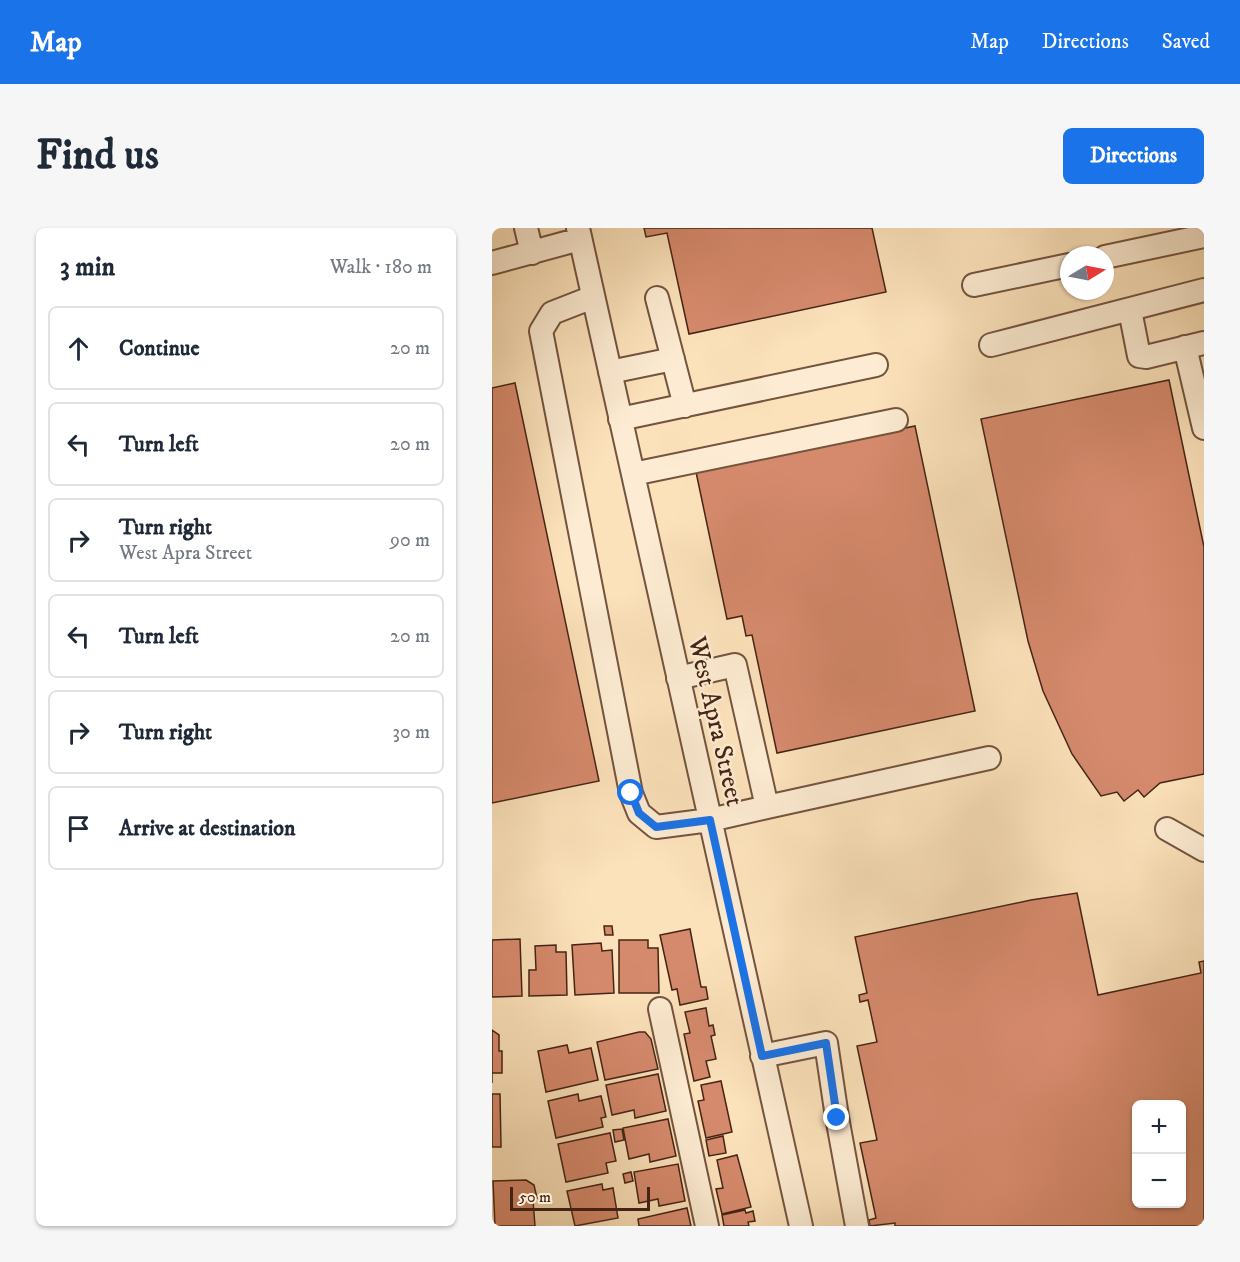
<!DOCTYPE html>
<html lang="en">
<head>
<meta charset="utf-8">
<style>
  :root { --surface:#fff; --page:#f6f6f7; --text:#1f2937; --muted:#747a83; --line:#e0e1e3; --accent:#1a73e8 }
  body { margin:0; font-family:"IM FELL DW Pica",serif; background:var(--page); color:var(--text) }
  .controls { position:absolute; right:18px; bottom:18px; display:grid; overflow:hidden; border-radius:9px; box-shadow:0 2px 4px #0004 }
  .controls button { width:54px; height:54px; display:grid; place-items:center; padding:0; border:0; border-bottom:2px solid var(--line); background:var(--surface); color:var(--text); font:30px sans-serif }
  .compass { position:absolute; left:568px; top:18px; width:54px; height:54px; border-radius:50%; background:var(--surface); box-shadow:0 2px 4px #0004; rotate:80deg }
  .scale { position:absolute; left:18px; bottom:15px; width:140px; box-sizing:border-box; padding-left:6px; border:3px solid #452416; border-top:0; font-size:16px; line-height:21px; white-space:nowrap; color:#452416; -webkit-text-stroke:4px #fdecd3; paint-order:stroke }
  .stop { position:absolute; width:18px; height:18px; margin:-14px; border:4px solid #1a73e8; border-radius:50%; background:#fff }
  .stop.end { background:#1a73e8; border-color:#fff; box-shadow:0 2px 6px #0008 }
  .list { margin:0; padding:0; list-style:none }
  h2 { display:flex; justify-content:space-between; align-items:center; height:78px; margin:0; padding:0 24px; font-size:26px }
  h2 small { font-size:20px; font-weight:400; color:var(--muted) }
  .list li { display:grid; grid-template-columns:39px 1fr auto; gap:18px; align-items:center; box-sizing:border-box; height:84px; margin:0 12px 12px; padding:0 12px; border:2px solid var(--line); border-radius:9px }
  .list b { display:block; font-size:22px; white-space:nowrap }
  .list p { margin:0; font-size:20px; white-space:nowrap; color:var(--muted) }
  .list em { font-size:20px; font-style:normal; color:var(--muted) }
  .icon { flex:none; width:33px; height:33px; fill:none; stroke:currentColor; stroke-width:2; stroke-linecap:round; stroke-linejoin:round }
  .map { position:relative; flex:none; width:712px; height:998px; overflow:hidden; border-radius:9px }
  header { display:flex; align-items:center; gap:36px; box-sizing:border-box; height:84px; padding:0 30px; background:var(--accent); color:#fff }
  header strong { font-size:28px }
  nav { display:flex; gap:33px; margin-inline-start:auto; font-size:21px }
  .intro { display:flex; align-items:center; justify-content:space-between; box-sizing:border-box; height:144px; padding:0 36px }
  h1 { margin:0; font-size:42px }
  .button { padding:15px 27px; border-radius:9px; background:var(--accent); color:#fff; font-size:21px; font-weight:700 }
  main { display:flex; gap:36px; padding:0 36px }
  aside { flex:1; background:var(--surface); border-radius:9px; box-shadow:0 2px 4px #0004 }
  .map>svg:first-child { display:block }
  .building { fill:#d68a6d; stroke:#452416; stroke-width:1.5; fill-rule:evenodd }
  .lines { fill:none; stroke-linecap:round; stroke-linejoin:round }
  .minor-casing { stroke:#73543f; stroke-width:26 }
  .minor { stroke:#fdecd3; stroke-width:22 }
  .route { stroke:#1a73e8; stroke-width:8 }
  .labels { text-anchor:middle; stroke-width:5; stroke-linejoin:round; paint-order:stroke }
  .street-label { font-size:26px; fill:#452416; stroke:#fdecd3 }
</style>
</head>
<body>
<header>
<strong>Map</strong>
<nav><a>Map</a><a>Directions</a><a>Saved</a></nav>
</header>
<div class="intro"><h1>Find us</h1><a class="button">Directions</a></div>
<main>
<aside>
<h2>3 min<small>Walk · 180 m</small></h2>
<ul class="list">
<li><svg class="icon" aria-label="ahead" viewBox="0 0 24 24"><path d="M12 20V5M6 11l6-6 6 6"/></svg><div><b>Continue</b></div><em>20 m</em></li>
<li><svg class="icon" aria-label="left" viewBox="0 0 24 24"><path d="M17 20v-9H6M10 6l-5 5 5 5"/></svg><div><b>Turn left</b></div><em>20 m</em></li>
<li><svg class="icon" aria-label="right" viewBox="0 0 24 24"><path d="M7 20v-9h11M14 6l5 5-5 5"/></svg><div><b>Turn right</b><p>West Apra Street</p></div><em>90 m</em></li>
<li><svg class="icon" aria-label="left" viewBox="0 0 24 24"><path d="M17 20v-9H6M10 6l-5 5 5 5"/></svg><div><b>Turn left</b></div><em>20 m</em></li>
<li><svg class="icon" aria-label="right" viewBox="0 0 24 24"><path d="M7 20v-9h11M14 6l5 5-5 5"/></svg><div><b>Turn right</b></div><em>30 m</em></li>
<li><svg class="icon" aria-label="arrive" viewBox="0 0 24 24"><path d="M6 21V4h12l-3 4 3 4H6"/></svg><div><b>Arrive at destination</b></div></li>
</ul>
</aside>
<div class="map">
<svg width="712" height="998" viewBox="0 0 712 998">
  <rect width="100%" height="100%" fill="#fce2bb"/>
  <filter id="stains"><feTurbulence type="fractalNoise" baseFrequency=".00333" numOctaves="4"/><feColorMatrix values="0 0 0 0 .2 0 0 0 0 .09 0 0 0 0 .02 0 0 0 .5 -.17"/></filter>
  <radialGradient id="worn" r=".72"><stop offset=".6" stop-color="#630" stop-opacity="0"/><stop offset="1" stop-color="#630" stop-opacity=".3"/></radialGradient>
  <path class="building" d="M152 0H380L394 64 197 106 175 5 154 9Z
    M677 152 712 319V546L668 555 652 569 646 562 632 573 625 564 609 568 580 526 551 463 536 413 489 191Z
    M23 155 107 553 0 575V160Z
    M423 198 483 483 285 525 260 407 254 408 250 388 235 391 204 244Z
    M585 665 606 767 709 745 707 734 712 733V998H403V995L378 998 377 992 384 990 368 915 385 912 365 818 385 814 376 772 368 774 367 767 375 765 363 709 539 672ZM644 876H690V976H644Z
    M112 698H120L121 707H113Z
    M198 701 209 759H214L216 771 188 777 185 761 180 762 168 707Z
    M28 711 30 768 0 769V712Z
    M127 712H156V720H166L167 765H127Z
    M109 715 110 723 120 722 122 765 83 767 80 717Z
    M64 717V724H74L75 767 37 768V742H44L43 718Z
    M214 780 217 798 221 797 223 807 219 808 224 831 214 833 218 849 202 853 192 806 198 805 193 784Z
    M0 802 7 807V823H10V845H0V855Z
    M147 804H153L159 811 166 841 113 852 105 814Z
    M75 817 77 825 99 820 106 852 54 864 46 823Z
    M166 846 174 883 143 890 142 882 120 887 114 857Z
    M229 853 240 904 214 910 206 873 212 872 209 857Z
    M0 866H8L9 919H0Z
    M86 866 87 873 109 868 114 889 109 890 111 899 64 910 56 873Z
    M176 891 184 928 158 934 157 926 137 931 131 900Z
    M130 901 132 912 123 914 121 902Z
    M118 905 124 933 114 935 116 945 74 954 66 916Z
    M231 908 234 925 217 928 214 912Z
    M245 927 259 979 230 986 224 961 231 960 225 932Z
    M186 936 193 973 167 978 166 971 147 975 142 944Z
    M139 944 141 953 133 955 131 946Z
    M34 952 42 957 45 970 41 972 43 998H3L1 953Z
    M110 956 111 962 121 960 126 990 83 998 75 963Z
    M195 980 199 998H147L146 991Z
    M253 982 254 985 261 983 263 993 256 994 257 998H232L230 987Z"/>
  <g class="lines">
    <g class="minor-casing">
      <path id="minor" d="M34 0 40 25
        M86 0 309 998
        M613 29 712 8
        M0 35 88 11
        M482 57 577 37
        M101 69 60 85 49 103 139 565 147 585 164 599 218 592 275 579 243 437 186 450
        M165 70 193 178
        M638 82 647 128 654 129 712 115
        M499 117 712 62
        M693 119 712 200
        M118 144 181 131
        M128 191 384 137
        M141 246 404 192
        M275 579 497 530
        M675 601 712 622
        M168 781 215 998
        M270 828 334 815 345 889 365 998"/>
    </g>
    <use href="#minor" class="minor"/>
  </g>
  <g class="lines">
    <path class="route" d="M139 565 147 585 164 599 218 592 270 828 334 815 345 890"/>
  </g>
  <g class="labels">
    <g class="street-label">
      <text transform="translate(225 493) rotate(77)" y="9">West Apra Street</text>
    </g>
  </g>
  <rect width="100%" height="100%" filter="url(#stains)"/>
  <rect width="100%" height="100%" fill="url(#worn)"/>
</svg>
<div class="controls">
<button>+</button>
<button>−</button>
</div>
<svg class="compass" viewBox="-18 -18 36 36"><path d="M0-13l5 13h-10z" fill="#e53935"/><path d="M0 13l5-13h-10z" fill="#747a83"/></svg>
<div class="scale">50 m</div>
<div class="stop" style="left:139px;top:565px"></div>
<div class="stop end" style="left:345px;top:890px"></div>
</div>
</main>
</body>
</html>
